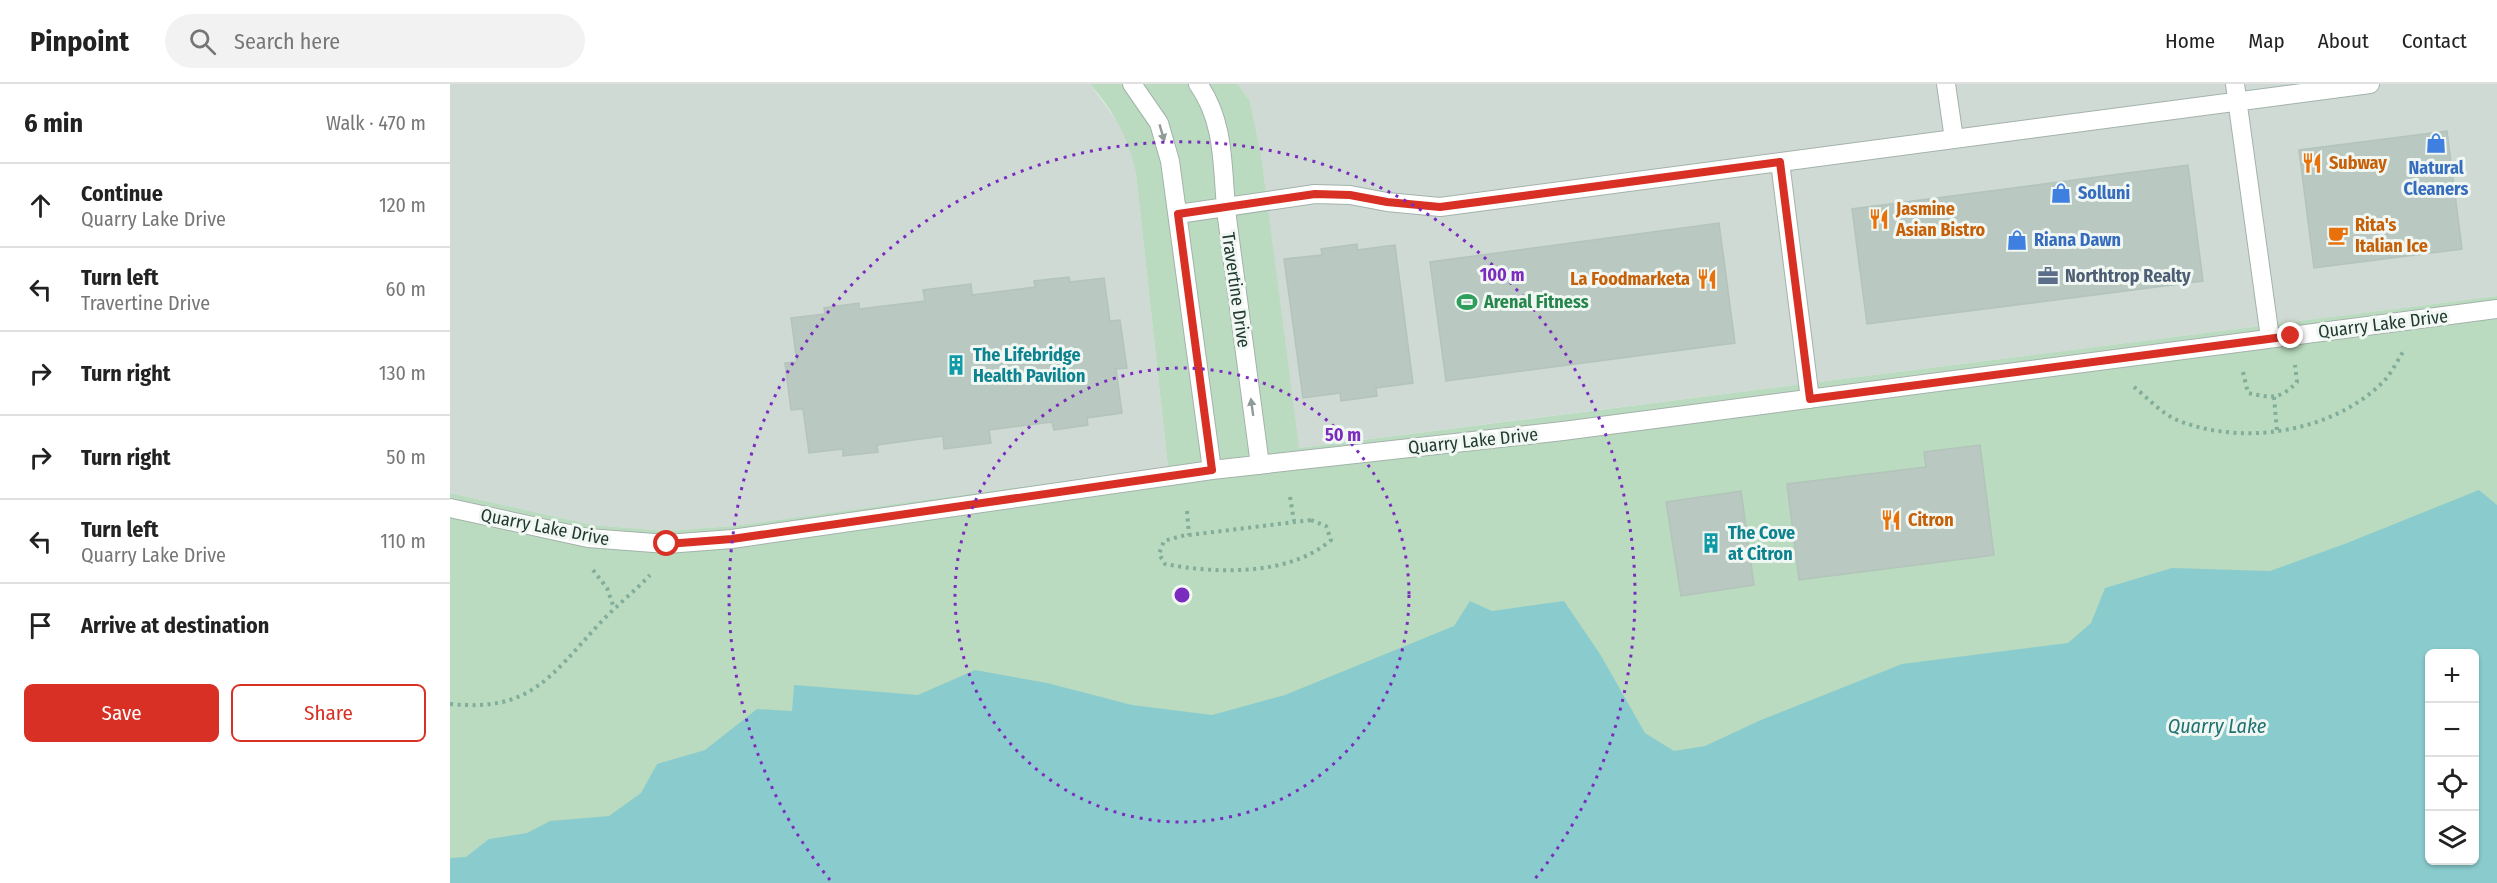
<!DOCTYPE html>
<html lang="en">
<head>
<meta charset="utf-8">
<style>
  :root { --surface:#fff; --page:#f2f2f2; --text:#222; --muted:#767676; --line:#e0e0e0; --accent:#d93025 }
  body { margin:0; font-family:"Fira Sans Condensed",sans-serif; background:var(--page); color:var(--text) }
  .controls { position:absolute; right:18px; bottom:18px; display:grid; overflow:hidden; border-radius:9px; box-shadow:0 2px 4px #0004 }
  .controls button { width:54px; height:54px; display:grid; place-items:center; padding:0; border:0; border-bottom:2px solid var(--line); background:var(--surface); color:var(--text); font:30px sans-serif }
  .stop { position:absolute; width:18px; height:18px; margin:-14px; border:4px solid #d93025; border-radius:50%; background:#fff }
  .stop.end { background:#d93025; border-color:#fff; box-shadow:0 2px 6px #0008 }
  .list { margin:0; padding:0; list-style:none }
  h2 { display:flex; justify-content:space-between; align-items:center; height:78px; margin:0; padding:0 24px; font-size:26px }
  h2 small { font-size:20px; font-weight:400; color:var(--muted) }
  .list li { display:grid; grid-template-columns:39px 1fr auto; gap:18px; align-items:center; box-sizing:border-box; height:84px; padding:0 24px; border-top:2px solid var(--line) }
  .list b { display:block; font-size:22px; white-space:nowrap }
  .list p { margin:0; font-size:20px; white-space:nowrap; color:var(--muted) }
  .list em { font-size:20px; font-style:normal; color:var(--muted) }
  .actions { display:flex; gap:12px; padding:18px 24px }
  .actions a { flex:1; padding:14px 0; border:2px solid var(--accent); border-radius:9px; text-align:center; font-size:21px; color:var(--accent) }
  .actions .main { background:var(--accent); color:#fff }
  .icon { flex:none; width:33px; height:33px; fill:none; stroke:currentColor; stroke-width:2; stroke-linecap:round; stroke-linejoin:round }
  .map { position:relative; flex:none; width:2047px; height:799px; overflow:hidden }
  header { display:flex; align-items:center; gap:36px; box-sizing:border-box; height:84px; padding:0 30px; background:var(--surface); border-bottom:2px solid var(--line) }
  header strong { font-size:28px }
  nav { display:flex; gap:33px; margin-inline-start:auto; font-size:21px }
  .search { width:420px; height:54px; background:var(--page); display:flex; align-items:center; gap:15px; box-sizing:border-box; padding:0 21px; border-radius:33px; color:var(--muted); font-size:22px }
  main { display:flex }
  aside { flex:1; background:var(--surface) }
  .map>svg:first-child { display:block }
  .built { fill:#cfdad4 }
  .green { fill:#badbbf; fill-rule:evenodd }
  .water { fill:#8accce; fill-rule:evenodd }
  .building { fill:#b9c8c0; stroke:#b3c4bb; stroke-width:1.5 }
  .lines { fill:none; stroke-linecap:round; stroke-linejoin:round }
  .minor-casing { stroke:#a3b2ab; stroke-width:20 }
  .path { stroke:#82ad9a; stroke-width:4; stroke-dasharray:3 4.5; stroke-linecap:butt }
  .minor { stroke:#fff; stroke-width:18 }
  .oneway { fill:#909c98 }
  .route { stroke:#d93025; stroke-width:8 }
  .ring { fill:none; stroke:#7b2cbf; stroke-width:3; stroke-dasharray:3 6 }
  .labels { text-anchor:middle; stroke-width:6; stroke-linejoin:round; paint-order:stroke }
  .food-label { font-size:18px; font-weight:bold; fill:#c56008; stroke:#f1f7f3; text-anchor:start }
  .shop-label { font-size:18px; font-weight:bold; fill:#366cbe; stroke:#f1f7f3; text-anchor:start }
  .service-label { font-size:18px; font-weight:bold; fill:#4e5e75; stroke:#f1f7f3; text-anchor:start }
  .street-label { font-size:18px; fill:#223a31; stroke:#f1f7f3 }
  .leisure-label { font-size:18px; font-weight:bold; fill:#27864d; stroke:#f1f7f3; text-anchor:start }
  .culture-label { font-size:18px; font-weight:bold; fill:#0d838f; stroke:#f1f7f3; text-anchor:start }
  .water-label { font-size:20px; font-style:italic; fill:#1f7073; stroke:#f1f7f3 }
  .centre { fill:#7b2cbf; stroke:#f1f7f3; stroke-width:3 }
  .ring-label { font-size:18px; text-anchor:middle; font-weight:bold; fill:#7b2cbf; stroke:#f1f7f3; stroke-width:6; stroke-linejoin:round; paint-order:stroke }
</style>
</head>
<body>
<header>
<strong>Pinpoint</strong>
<div class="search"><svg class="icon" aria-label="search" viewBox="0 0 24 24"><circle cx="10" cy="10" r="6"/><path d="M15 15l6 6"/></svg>Search here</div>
<nav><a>Home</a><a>Map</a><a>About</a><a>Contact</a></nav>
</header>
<main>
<aside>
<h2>6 min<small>Walk · 470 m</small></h2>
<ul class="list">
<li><svg class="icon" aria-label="ahead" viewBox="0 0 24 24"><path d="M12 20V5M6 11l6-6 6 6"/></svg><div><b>Continue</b><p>Quarry Lake Drive</p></div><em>120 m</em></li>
<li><svg class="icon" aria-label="left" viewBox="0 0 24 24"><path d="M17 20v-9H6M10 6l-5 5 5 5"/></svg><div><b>Turn left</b><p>Travertine Drive</p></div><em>60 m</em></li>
<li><svg class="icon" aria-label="right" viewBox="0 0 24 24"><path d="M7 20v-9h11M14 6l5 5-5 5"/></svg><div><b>Turn right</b></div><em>130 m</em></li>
<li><svg class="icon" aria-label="right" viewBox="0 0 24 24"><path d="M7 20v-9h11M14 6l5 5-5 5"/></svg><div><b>Turn right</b></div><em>50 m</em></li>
<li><svg class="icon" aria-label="left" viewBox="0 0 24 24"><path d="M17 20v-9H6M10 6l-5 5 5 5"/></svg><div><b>Turn left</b><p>Quarry Lake Drive</p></div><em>110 m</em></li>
<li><svg class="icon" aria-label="arrive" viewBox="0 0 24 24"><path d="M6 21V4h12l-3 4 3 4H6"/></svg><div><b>Arrive at destination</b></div></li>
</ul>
<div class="actions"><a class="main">Save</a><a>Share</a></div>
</aside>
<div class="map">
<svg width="2047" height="799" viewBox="0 0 2047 799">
  <rect width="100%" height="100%" fill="#e0ebe5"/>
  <path class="built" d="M0 0H640L669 40 680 61 686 89 718 383 282 442 217 447 142 441 0 409Z
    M788 0H2047V212L848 364 811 70 800 18Z"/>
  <path class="green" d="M640 0H788L800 18 811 70 849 364 2047 212V799H0V409L142 441 217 447 282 442 718 383 686 89C678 52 664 28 640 0ZM1980 570H2024V776H1980Z"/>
  <path class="water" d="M2029 406 2047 421V799H0V774L16 773 39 755 77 749 100 737 159 732 191 709 207 680 255 666 307 625 342 627 344 601 468 611 525 586 597 599 682 621 762 631 835 611 1004 542 1020 517 1042 527 1114 517 1150 570 1195 649 1224 667 1255 662 1311 636 1452 580 1618 559 1641 539 1655 504 1722 484 1820 487 1897 459ZM1980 570H2024V776H1980Z"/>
  <path class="building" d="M1997 47 2012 165 1864 184 1849 66Z
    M1738 81 1753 197 1417 240 1402 125Z
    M1269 139 1285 259 996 297 980 178Z
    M907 160V166L945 161 963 299 926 304 927 312 891 317 890 309 853 314 834 175 872 171 871 165Z
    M619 193 620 198 654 194 660 237 670 236 677 284 666 285 672 329 637 334 638 341 604 346 602 338 539 346 541 359 494 365 493 352 427 361 428 368 393 372V365L359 369 353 325 341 326 335 279 347 278 341 234 375 230 374 224 409 219V225L475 217 473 206 521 200 522 211 585 203 584 197Z
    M1530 361 1544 471 1349 496 1337 400 1476 383 1474 368Z
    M1291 407 1304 501 1231 512 1216 418Z"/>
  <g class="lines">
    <g class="minor-casing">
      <path id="minor" d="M682 0 709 39 720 77 762 386
        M748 0C778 42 771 93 778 141 788 221 799 301 810 381
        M1496 0 1504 55
        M1785 0 1820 254
        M1330 78 1360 315
        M728 130 865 110 900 111 937 118 990 123 1920 0
        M0 424 138 454 217 460 282 455 762 386 1113 347 2047 225"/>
    </g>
    <path class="path" d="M1793 288 1798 309C1821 314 1830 316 1847 298L1845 281
      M1684 303C1697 313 1712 330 1727 336 1793 363 1884 348 1934 297 1942 288 1948 276 1954 266
      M1824 313 1827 347
      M840 413 844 437
      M737 427 739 451
      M861 436 876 442 881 456C840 492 766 490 715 480L709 470 714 457 731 452Z
      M143 486 157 504 164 524
      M0 620C81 628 100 593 150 539 166 522 184 508 200 491"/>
    <use href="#minor" class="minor"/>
  </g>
  <defs><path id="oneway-solid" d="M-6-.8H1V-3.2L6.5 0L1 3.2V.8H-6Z" transform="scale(1.5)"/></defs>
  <g class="oneway">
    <use href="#oneway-solid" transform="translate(712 49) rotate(74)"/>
    <use href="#oneway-solid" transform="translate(802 323) rotate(-98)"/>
  </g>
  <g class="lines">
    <path class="route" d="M217 460 282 455 762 386 728 130 865 110 900 111 937 118 990 123 1330 78 1360 315 1841 252"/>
  </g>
  <g class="ring">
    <circle cx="732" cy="511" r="227"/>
    <path d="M380 796A453 453 0 1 1 1084 796"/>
  </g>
  <defs>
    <g id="shop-bare" transform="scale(1.62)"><path d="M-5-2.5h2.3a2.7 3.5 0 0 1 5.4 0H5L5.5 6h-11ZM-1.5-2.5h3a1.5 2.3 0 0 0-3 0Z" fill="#3f7fe0" stroke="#f1f7f3" stroke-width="2.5" paint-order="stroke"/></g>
    <g id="restaurant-bare" transform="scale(1.62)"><path d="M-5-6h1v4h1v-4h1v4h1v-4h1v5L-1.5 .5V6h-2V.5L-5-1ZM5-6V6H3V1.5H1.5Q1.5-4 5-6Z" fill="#e8710a" stroke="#f1f7f3" stroke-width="2.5" paint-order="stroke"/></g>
    <g id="cafe-bare" transform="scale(1.62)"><path d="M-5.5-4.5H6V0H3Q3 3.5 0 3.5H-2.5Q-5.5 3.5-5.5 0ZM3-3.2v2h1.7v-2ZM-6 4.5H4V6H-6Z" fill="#e8710a" stroke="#f1f7f3" stroke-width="2.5" paint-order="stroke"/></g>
    <g id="office-bare" transform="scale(1.62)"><path d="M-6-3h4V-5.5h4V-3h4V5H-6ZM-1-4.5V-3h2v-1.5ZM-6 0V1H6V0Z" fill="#5c6f8a" stroke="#f1f7f3" stroke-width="2.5" paint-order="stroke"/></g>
    <g id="stadium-bare" transform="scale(1.62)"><path d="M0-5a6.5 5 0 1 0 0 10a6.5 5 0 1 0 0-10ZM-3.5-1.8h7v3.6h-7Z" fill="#2e9e5b" stroke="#f1f7f3" stroke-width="2.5" paint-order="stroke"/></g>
    <g id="building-bare" transform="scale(1.62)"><path d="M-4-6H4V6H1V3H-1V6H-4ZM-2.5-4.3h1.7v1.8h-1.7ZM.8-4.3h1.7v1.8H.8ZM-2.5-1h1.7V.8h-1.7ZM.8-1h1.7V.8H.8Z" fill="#0f9aa8" stroke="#f1f7f3" stroke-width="2.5" paint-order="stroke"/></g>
  </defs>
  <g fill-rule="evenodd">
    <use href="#shop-bare" x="1986" y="59"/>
    <use href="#restaurant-bare" x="1862" y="79"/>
    <use href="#shop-bare" x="1611" y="109"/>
    <use href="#restaurant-bare" x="1429" y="135"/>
    <use href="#cafe-bare" x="1888" y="151"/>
    <use href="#shop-bare" x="1567" y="156"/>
    <use href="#office-bare" x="1598" y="192"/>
    <use href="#restaurant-bare" x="1257" y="195"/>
    <use href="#stadium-bare" x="1017" y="218"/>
    <use href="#building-bare" x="506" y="281"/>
    <use href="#restaurant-bare" x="1441" y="436"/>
    <use href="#building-bare" x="1261" y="459"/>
  </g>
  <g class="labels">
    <g class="food-label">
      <text x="1879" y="85">Subway</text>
      <text x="1446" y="131">Jasmine<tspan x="1446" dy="21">Asian Bistro</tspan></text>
      <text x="1905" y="147">Rita's<tspan x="1905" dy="21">Italian Ice</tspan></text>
      <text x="1240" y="201" text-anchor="end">La Foodmarketa</text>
      <text x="1458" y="442">Citron</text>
    </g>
    <g class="shop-label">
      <text x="1986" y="90" text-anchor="middle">Natural<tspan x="1986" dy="21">Cleaners</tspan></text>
      <text x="1628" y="115">Solluni</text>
      <text x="1584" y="162">Riana Dawn</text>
    </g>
    <g class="service-label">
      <text x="1615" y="198">Northtrop Realty</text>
    </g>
    <g class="street-label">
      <text transform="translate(786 206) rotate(82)" y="6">Travertine Drive</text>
      <text transform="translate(1933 240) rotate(-7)" y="6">Quarry Lake Drive</text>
      <text transform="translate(1023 357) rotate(-6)" y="6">Quarry Lake Drive</text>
      <text transform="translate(95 443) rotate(11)" y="6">Quarry Lake Drive</text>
    </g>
    <g class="leisure-label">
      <text x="1034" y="224">Arenal Fitness</text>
    </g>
    <g class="culture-label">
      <text x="523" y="277">The Lifebridge<tspan x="523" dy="21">Health Pavilion</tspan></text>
      <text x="1278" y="455">The Cove<tspan x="1278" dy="21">at Citron</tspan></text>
    </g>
    <g class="water-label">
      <text x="1767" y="649">Quarry Lake</text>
    </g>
  </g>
  <circle cx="732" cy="511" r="9" class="centre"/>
  <g class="ring-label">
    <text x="1052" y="197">100 m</text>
    <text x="893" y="357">50 m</text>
  </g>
</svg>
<div class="controls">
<button>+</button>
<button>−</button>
<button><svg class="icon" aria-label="locate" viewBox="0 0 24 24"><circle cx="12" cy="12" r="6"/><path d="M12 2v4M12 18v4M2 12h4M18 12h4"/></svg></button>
<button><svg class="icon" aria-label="layers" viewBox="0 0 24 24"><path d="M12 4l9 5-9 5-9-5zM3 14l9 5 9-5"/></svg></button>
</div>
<div class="stop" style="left:217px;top:460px"></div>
<div class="stop end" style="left:1841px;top:252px"></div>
</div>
</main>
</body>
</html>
